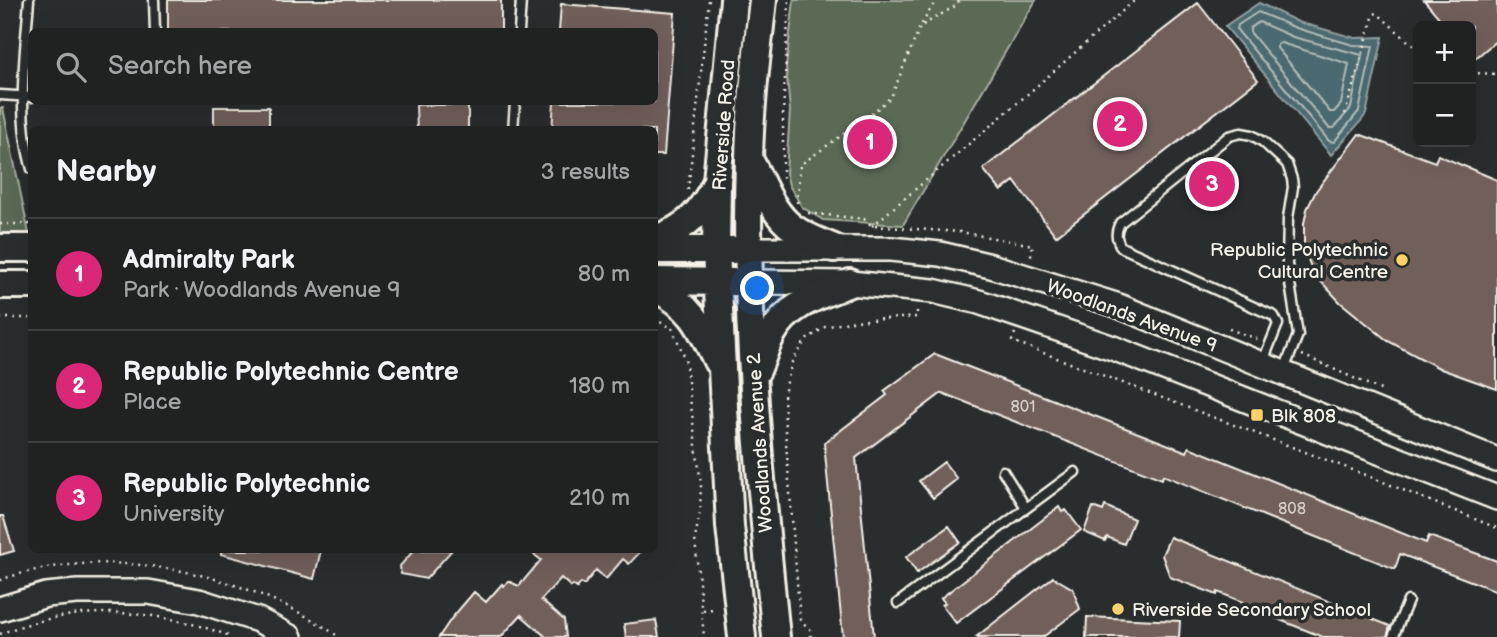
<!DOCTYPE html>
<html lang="en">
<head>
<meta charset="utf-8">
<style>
  :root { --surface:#202222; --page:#282a2a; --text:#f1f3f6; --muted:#a2a4a5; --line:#3d3f40; --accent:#db2777 }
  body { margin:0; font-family:"Balsamiq Sans",sans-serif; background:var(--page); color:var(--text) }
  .controls { position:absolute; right:21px; top:21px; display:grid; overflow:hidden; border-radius:10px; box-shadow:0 7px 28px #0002 }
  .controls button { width:63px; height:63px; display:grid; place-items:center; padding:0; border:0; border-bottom:2px solid var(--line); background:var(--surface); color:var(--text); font:35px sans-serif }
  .you { position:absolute; left:758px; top:289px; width:24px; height:24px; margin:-18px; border:5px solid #fff; border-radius:50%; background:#1a73e8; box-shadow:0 0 0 10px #1a73e833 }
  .badge { display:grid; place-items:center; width:46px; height:46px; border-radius:50%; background:var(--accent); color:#fff; font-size:23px; font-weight:700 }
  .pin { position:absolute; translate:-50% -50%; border:4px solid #fff; box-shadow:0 2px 7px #0006 }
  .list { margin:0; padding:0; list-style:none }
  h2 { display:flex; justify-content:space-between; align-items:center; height:91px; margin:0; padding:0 28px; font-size:30px }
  h2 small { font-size:23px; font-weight:400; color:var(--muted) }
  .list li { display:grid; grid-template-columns:46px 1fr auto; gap:21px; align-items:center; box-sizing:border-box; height:112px; padding:0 28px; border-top:2px solid var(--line) }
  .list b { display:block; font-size:26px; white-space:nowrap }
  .list p { margin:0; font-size:23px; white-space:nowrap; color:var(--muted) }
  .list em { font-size:23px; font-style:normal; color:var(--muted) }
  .icon { flex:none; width:38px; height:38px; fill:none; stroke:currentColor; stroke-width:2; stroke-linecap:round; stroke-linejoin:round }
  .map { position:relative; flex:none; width:1497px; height:637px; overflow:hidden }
  .search { position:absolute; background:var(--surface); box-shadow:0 7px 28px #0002; left:28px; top:28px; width:630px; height:77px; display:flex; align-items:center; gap:18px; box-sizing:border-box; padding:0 24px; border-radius:10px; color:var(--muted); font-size:26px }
  .panel { position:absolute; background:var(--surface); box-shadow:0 7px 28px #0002; left:28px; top:126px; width:630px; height:427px; border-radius:10px }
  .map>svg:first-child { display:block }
  .green { fill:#5a6b55; stroke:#a7ae9e; stroke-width:2 }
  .water { fill:#4b696f; stroke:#8f9f9f; stroke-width:2 }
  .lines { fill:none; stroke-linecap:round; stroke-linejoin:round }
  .shore { stroke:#b0bbb8; stroke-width:2 }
  .building { fill:#715e5a; stroke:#f4f1e8; stroke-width:2 }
  .lane-casing { stroke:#f4f1e8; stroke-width:13 }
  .secondary-casing { stroke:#f4f1e8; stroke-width:28 }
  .primary-casing { stroke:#f4f1e8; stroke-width:32 }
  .path { stroke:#f4f1e8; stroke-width:2.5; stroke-dasharray:2 5; stroke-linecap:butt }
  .lane { stroke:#2a2d2e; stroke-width:8 }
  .secondary { stroke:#2a2d2e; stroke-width:23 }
  .primary { stroke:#2a2d2e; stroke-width:26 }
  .poi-dot { fill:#ffd166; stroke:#2a2d2e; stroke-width:2.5 }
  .labels { text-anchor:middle; stroke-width:7; stroke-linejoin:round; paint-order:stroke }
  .number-label { font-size:16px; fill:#d3ccc4 }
  .street-label { font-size:19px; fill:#f4f1e8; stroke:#2a2d2e }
  .poi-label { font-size:19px; fill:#f4f1e8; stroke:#2a2d2e; text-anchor:start }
</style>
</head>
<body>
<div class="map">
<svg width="1497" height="637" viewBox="0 0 1497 637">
  <rect width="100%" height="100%" fill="#2a2d2e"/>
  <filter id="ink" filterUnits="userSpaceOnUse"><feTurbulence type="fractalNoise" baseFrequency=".0143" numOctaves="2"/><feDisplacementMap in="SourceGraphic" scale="14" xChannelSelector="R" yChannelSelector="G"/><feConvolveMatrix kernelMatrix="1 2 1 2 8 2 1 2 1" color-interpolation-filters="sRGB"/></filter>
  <g filter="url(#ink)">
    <path class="green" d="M794 0H1036L903 225 823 220 802 207 789 185 786 173 790 110 786 67Z
      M0 108H3L29 234 0 235Z"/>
    <path class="water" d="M1259 3 1298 22 1355 38 1383 37 1366 114 1361 121 1331 155 1225 26Z"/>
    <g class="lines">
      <path class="shore" d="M1258 12 1296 28 1353 45 1373 46 1359 111 1334 142 1329 141 1237 30 1238 25Z
        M1259 22 1293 37 1362 55 1351 108 1334 128H1329L1250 32V28Z
        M1281 43 1349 64 1341 104 1334 112H1330L1277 48V44Z"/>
    </g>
    <path class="building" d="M168 0H501V32H168Z
      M1424 0H1497V40L1471 62V26H1446Z
      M1198 3 1258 80 1056 236 1014 181 1001 191 983 169Z
      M561 4 675 13 664 155H654V130H552L554 102H654V32H559Z
      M416 105H468V130H417Z
      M214 107H269V130H214Z
      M1359 134 1435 162 1438 155 1497 180V389L1441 369 1388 341 1340 302 1313 273 1304 248V223L1307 209 1316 191Z
      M935 354 1187 452 1189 447 1426 543 1429 536 1497 561V591L1400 554 1395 569 1163 475 1162 479 942 393 856 458 874 637H843L824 443 887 395 884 391Z
      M944 462 957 479 933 498 919 481Z
      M1105 506 1134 519 1124 544 1107 537 1105 541 1084 532 1093 507 1103 511Z
      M1059 507 1062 512 1066 510 1081 530 956 623 942 605 945 603 941 598Z
      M0 516H3L14 551 0 555Z
      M949 526 960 542 917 573 906 557Z
      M1170 537 1390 626 1387 637H1323L1242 605 1243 602 1218 592 1217 595 1170 577 1162 555Z
      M221 550H321L314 579 221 554Z
      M414 550H452L426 579 401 574 400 566Z
      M528 550H642L629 564 623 559 606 579 596 570 584 585 581 583 577 588 573 585 571 587 561 578 541 600 564 620 566 637H546L521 615 501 637H439L451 619 474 592 486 602 502 584 504 586 508 581 519 586 541 560Z
      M1053 577 1073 589 1080 609 1043 637H976Z
      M1087 617 1180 621 1179 637H1086Z
      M656 620 659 637H626L624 624Z"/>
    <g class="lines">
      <g class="lane-casing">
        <path id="lane" d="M29 0C25 54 16 116 32 169
          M154 0 155 32
          M519 32 521 0
          M0 95 32 97
          M513 130 515 102
          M1263 361 1278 324 1274 316 1121 247C1116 238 1115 233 1120 223L1229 136 1241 133 1252 135 1263 142 1287 164 1292 179 1293 187 1288 218 1287 264 1298 335 1284 370
          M1003 471 1026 508
          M898 603 1075 472
          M1393 637 1408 601"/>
      </g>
      <g class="secondary-casing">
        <path id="secondary" d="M749 249H891L940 254 991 266 1116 305 1497 460
          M750 282 850 283 933 291 979 302 1113 348 1497 498
          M0 609 46 595 77 592H148L199 601 258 620 290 637"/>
      </g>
      <g class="primary-casing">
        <path id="primary" d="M734 0 717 181 716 250 730 526 742 637
          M763 0C757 53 750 106 749 159 744 318 760 479 776 637
          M751 163C763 185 772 213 793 228 805 237 820 242 834 248
          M654 239C687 229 703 211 717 181
          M0 248H32
          M654 250H733
          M654 281 734 282
          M0 285H32
          M654 288C691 304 701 327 717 361
          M757 370C762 359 766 345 772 334 788 304 820 295 850 283"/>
      </g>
      <path class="path" d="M923 25 957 5 959 0
        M1471 73 1497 74
        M1345 114 1374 14 1377 13 1418 50
        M783 178V115L789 0
        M688 190 709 0
        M797 203 800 165 869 116 891 97 920 27 936 0
        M808 213 864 219 872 226 960 232 1033 245 1030 260
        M0 224H32
        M872 226 1022 99 1135 0
        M0 318H32
        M654 319 672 328
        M672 328 685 358 701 485 700 512 695 539 704 637
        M1229 329 1260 340
        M1015 333 1012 341 1366 475 1497 528
        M1302 355 1385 392
        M0 580C109 542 247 572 339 637
        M703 610 714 609
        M0 634C74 603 158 608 232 637
        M811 637 810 629 800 620 785 430 784 394 792 362 806 340 825 327 853 321 917 317V309"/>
      <use href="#lane" class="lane"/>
      <use href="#secondary" class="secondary"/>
      <use href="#primary" class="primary"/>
    </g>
  </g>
  <g class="poi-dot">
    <circle cx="1402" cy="260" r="7"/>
    <rect x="1250" y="408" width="14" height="14" rx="3.5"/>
    <circle cx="1118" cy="609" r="7"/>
  </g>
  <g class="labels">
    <g class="number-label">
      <text x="1023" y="412">801</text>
      <text x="1292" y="514">808</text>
    </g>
    <g class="street-label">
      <text transform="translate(723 125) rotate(-86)" y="7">Riverside Road</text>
      <text transform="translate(1132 315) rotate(20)" y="7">Woodlands Avenue 9</text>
      <text transform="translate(759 443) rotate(-94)" y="7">Woodlands Avenue 2</text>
    </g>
    <g class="poi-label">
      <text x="1388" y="256" text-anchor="end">Republic Polytechnic<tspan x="1388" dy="22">Cultural Centre</tspan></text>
      <text x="1271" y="422">Blk 808</text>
      <text x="1132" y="616">Riverside Secondary School</text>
    </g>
  </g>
</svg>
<div class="controls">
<button>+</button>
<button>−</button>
</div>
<div class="you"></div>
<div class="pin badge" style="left:870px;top:142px">1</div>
<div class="pin badge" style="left:1120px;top:124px">2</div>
<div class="pin badge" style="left:1212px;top:184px">3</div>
<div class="search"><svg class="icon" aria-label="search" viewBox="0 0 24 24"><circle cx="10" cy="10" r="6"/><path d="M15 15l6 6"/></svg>Search here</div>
<section class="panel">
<h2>Nearby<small>3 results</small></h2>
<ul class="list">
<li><span class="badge">1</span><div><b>Admiralty Park</b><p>Park · Woodlands Avenue 9</p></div><em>80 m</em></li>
<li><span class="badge">2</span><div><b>Republic Polytechnic Centre</b><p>Place</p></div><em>180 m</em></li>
<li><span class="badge">3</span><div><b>Republic Polytechnic</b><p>University</p></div><em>210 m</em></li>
</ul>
</section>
</div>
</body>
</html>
